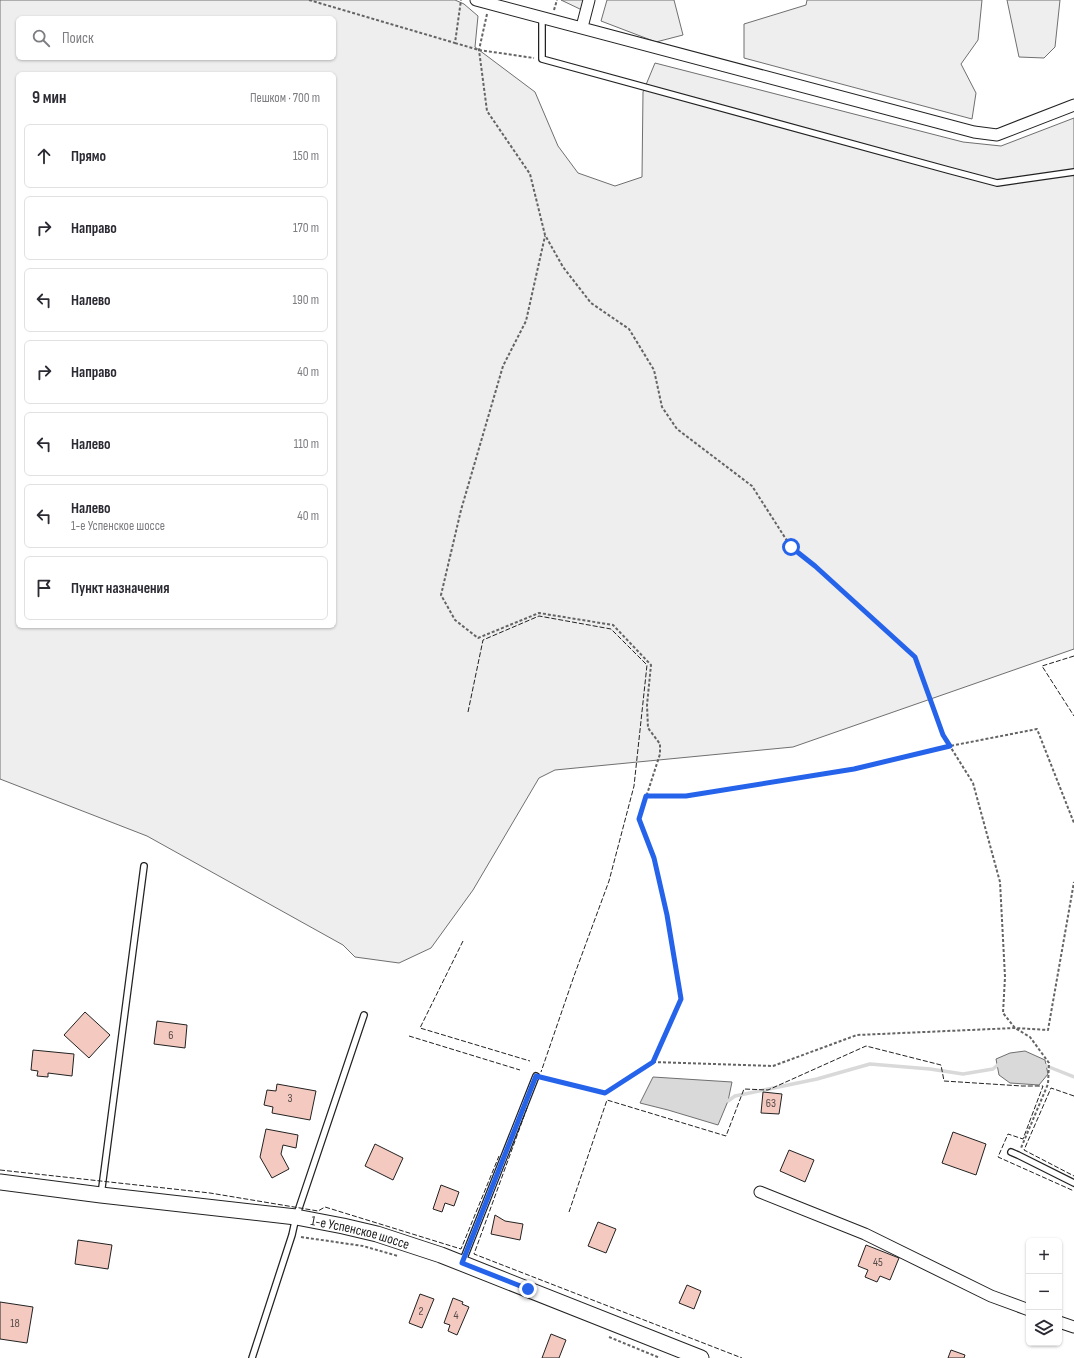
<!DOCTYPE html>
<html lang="ru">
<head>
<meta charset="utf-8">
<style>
  :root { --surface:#fff; --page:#f2f2f3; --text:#2b2b33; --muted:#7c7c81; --line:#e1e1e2 }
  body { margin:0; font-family:"Sofia Sans Condensed",sans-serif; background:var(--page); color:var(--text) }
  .controls { position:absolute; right:12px; bottom:12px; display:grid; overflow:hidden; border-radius:6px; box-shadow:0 1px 3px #0004 }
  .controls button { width:36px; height:36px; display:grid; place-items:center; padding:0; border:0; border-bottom:1px solid var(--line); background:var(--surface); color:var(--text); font:20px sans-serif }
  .stop { position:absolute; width:12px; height:12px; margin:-9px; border:3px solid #2563eb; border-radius:50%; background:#fff }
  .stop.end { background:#2563eb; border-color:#fff; box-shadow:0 1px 4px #0008 }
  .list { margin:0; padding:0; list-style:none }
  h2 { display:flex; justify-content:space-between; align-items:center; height:52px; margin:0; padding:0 16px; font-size:17px }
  h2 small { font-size:13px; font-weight:400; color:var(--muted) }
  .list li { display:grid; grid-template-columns:26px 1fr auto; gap:12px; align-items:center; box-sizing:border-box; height:64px; margin:0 8px 8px; padding:0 8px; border:1px solid var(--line); border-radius:6px }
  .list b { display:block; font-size:15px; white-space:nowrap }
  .list p { margin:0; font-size:13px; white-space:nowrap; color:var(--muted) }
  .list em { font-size:13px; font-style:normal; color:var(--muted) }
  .icon { flex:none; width:22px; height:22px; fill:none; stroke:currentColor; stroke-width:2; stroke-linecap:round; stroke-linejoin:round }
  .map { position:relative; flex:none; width:1074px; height:1358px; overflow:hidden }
  .search { position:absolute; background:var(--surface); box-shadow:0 1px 3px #0004; left:16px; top:16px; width:320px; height:44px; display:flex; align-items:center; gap:10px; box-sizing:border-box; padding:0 14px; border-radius:6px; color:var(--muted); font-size:15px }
  .panel { position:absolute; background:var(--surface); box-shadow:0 1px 3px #0004; left:16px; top:72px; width:320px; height:556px; border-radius:6px }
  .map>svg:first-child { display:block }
  .green { fill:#eee; stroke:#6f6f6f; fill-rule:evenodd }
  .water { fill:#d9d9d9; stroke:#6f6f6f }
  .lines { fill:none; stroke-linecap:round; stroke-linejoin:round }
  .stream { stroke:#d9d9d9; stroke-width:3.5 }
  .building { fill:#f3c9c0; stroke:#222 }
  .service-casing { stroke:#222; stroke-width:8 }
  .minor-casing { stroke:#222; stroke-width:13 }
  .secondary-casing { stroke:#222; stroke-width:17 }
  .path { stroke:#646464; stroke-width:2; stroke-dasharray:3 2; stroke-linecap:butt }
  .service { stroke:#fff; stroke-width:5.5 }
  .minor { stroke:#fff; stroke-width:11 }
  .secondary { stroke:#fff; stroke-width:15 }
  .fence { stroke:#222; stroke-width:1; stroke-dasharray:5 2; stroke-linecap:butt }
  .route { stroke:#2563eb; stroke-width:5 }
  .labels { text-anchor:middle; stroke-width:3; stroke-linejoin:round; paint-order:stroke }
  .number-label { font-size:12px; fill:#564c4a }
  .street-label { font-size:14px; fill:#222; stroke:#fff }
</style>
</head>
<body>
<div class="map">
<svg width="1074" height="1358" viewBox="0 0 1074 1358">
  <rect width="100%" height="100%" fill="#fff"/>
  <path class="green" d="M0 0H455L464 4 478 16 475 47 535 92 558 146 578 173 615 186 642 177 643 92 655 63 963 142 1001 146 1074 118V649L793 747 555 770 539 778 473 890 431 948 399 963 355 957 343 945 147 836 0 779ZM18 18H334V58H18ZM18 74H334V626H18Z
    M561 0H591L582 10Z
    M607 0H674L683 35 656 42 601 21Z
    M807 0H982L978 40 961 64 976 93 972 119 744 58V24L806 5Z
    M1007 0H1060L1055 47 1044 58 1019 57Z"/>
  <path class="water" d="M1025 1051 1045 1060 1048 1074 1039 1085 1010 1083 999 1075 996 1059 1010 1053Z
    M653 1077 732 1082 728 1101 718 1125 668 1110 640 1103Z"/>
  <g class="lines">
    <path class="stream" d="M1044 1065 1074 1077
      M728 1101 735 1096 817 1079 870 1064 930 1069 963 1074 993 1069 1000 1063"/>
  </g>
  <path class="building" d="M85 1012 110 1035 89 1058 64 1035Z
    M157 1021 187 1025 185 1048 154 1044Z
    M33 1050 74 1054 72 1076 48 1073V1077L37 1076 38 1071 31 1070Z
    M277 1084 316 1091 310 1120 272 1113 273 1107 264 1105 267 1090 276 1091Z
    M763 1092 782 1094 779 1114 761 1113Z
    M266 1129 298 1135 296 1148 283 1145 281 1154 289 1169 272 1178 260 1157Z
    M953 1132 986 1144 976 1175 942 1163Z
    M375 1144 403 1158 393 1180 365 1166Z
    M789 1150 814 1160 805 1182 780 1171Z
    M441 1185 459 1192 454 1206 445 1203 442 1212 433 1209Z
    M495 1215 505 1221 523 1224 520 1240 491 1234Z
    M598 1222 616 1229 606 1253 588 1246Z
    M78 1240 112 1245 108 1269 75 1264Z
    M866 1245 899 1258 890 1280 880 1276 877 1282 865 1277 868 1270 858 1266Z
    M687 1285 701 1291 694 1309 679 1303Z
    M420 1294 434 1299 422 1328 409 1323Z
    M453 1298 463 1302 462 1304 469 1307 457 1335 448 1331 450 1325 444 1323Z
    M0 1302 33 1307 27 1343 0 1339Z
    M551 1334 566 1340 559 1358H542Z
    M951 1350 965 1355 964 1358H948Z"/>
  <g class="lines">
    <g class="service-casing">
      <path id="service" d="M542 17V59L948 170 997 183 1074 172
        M1011 1152 1018 1155 1074 1183
        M101 1195 144 866
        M462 1263 536 1076
        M252 1358 292 1235 296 1217 364 1015"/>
    </g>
    <g class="minor-casing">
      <path id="minor" d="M476 0 974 132 997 135 1074 105
        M582 27 589 0
        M760 1192 865 1234 991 1296 1029 1310
        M1059 1322 1074 1327"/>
    </g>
    <g class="secondary-casing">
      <g id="secondary">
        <path id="s1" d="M0 1182 101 1195 296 1217 343 1226 377 1234 441 1255 701 1358"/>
      </g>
    </g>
    <path class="path" d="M309 0 455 43 461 0
      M554 10 557 0
      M487 14 479 50 487 111 530 174 545 235 563 267 591 303 629 329 654 370 662 407 677 429 752 486 791 547 815 566 915 657 943 735 973 783 1000 882 1005 977 1003 1013 1015 1028 1030 1037 1049 1063 1048 1084 1021 1148
      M455 43 479 50 534 58
      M646 796H686L854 769 950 746 1037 729 1074 823
      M653 1062 773 1066 857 1035 1015 1028 1048 1030 1074 882
      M543 1078 605 1093 653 1062 681 999 667 915 654 858 639 819 660 754V744L648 728 647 705 651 665 613 625 539 613 478 638 455 620 441 595 461 510 503 366 526 321 545 236
      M301 1237 363 1246 398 1256
      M609 1337 660 1358"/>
    <use href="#service" class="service"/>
    <use href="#minor" class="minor"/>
    <use href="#secondary" class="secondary"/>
    <path class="fence" d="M1074 656 1042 666 1074 716
      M468 712 483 640 539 616 611 629 647 665 634 786 609 881 574 976 541 1072
      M463 941 420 1028 530 1061
      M409 1036 520 1070
      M1074 1096 1051 1088 1024 1150 1074 1176
      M527 1108 474 1254 742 1358
      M0 1170 210 1193 318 1211 325 1207 461 1249 499 1156
      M569 1212 607 1100 726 1136 744 1089 768 1090 866 1046 941 1065 944 1081 1022 1086H1043L1023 1139 1008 1134 998 1157 1074 1191"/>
  </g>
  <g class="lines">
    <path class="route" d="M528 1289 462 1263 536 1076 605 1093 653 1062 681 999 667 915 654 858 639 819 646 796H686L854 769 950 746 943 735 915 657 815 566 791 547"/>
  </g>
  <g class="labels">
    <g class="number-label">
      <text x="171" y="1039">6</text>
      <text x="290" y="1102">3</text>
      <text x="771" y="1107">63</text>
      <text x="878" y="1266">45</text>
      <text x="421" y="1315">2</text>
      <text x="456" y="1319">4</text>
      <text x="15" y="1327">18</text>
    </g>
    <g class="street-label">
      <text dy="5" stroke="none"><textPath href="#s1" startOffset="364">1-е Успенское шоссе</textPath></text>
    </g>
  </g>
</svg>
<div class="controls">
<button>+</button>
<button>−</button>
<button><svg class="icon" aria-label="layers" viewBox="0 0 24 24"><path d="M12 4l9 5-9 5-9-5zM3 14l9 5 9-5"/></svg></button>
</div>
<div class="stop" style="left:791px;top:547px"></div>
<div class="stop end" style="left:528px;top:1289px"></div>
<div class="search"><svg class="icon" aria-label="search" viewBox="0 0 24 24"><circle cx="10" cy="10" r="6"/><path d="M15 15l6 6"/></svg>Поиск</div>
<section class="panel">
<h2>9 мин<small>Пешком · 700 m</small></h2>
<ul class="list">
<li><svg class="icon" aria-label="ahead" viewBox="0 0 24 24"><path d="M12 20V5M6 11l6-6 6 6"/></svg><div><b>Прямо</b></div><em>150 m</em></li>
<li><svg class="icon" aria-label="right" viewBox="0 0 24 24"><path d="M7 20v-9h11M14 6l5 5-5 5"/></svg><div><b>Направо</b></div><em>170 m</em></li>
<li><svg class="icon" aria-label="left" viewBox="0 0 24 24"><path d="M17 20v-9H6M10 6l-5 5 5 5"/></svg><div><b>Налево</b></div><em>190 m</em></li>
<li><svg class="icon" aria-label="right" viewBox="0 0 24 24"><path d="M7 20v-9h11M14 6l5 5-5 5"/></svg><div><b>Направо</b></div><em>40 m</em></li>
<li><svg class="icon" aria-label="left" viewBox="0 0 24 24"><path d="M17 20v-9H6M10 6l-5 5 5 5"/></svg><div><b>Налево</b></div><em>110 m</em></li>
<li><svg class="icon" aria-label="left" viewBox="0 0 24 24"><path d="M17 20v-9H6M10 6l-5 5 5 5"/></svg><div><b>Налево</b><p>1-е Успенское шоссе</p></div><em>40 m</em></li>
<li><svg class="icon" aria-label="arrive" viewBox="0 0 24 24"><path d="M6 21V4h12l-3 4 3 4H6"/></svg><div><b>Пункт назначения</b></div></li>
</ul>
</section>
</div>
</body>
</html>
